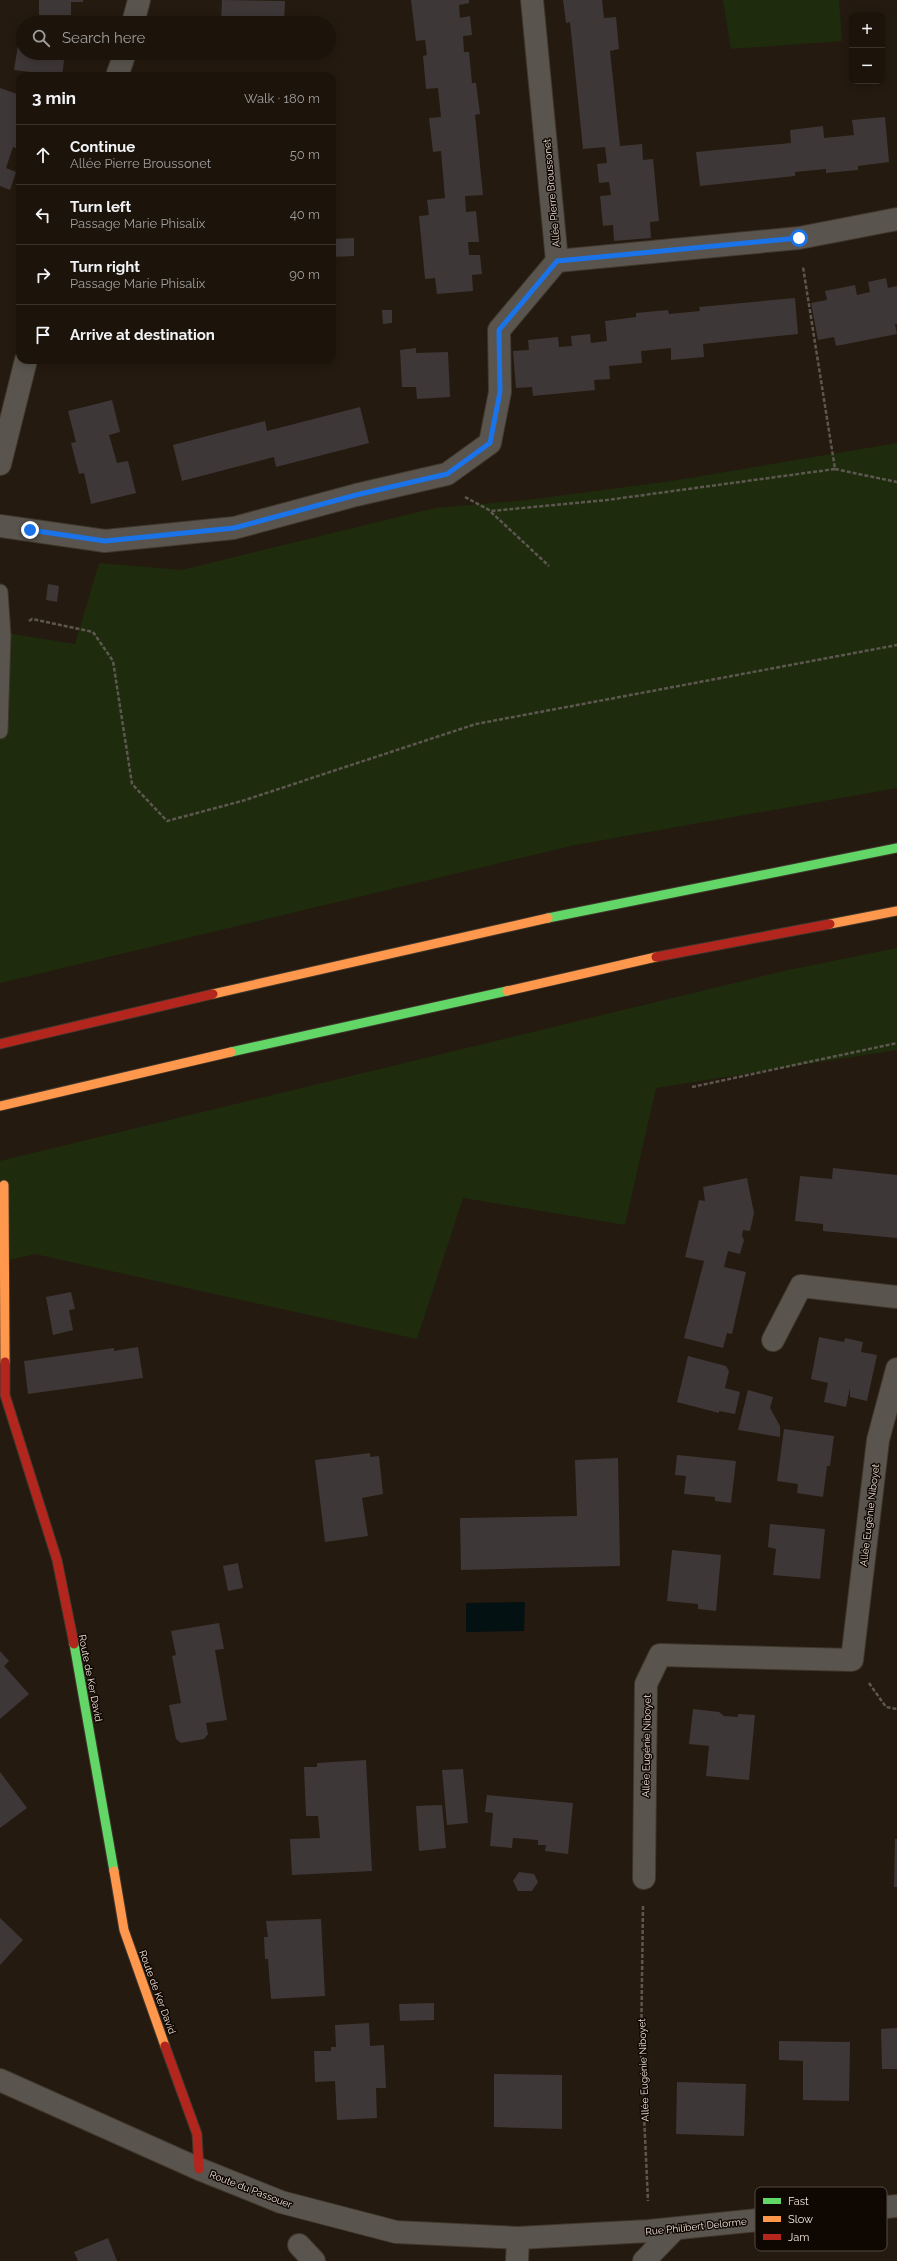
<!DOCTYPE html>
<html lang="en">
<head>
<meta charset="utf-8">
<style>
  :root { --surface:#1c140b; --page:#251d14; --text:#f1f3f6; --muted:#a09e9d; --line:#3a332c }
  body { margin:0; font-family:Raleway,sans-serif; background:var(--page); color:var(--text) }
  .controls { position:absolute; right:12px; top:12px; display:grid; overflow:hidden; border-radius:8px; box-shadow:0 2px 10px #0003 }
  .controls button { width:36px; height:36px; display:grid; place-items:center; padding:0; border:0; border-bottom:1px solid var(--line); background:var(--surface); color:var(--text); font:20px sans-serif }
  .stop { position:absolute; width:12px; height:12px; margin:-9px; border:3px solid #1a73e8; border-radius:50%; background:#fff }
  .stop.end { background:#1a73e8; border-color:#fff; box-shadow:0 1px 4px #0008 }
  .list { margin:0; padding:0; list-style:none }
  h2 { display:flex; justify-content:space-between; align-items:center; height:52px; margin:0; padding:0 16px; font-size:17px }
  h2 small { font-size:13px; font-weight:400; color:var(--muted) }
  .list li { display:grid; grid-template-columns:26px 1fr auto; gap:12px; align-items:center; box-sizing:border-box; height:60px; padding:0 16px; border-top:1px solid var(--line) }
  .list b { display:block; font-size:15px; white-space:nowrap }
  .list p { margin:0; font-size:13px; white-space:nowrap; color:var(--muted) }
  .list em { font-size:13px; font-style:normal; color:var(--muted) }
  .icon { flex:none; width:22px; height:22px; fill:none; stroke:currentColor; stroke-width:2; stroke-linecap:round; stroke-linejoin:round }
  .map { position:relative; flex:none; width:897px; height:2261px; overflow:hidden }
  .search { position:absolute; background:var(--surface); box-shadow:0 2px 10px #0003; left:16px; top:16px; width:320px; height:44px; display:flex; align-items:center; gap:10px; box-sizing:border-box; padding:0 14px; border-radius:22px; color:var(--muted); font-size:15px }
  .panel { position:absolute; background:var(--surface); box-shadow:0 2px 10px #0003; left:16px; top:72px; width:320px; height:292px; border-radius:12px }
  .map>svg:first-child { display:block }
  .green { fill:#1e2c0d }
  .water { fill:#041113 }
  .building { fill:#3e3737 }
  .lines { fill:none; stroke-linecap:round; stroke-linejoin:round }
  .lane-casing { stroke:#40372d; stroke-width:17 }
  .street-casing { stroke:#40372d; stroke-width:24 }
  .fast-casing { stroke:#40372d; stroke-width:11 }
  .slow-casing { stroke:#40372d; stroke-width:11 }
  .jam-casing { stroke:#40372d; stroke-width:11 }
  .path { stroke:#5d5750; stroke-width:2.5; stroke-dasharray:4 2; stroke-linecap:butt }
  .lane { stroke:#59554e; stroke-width:15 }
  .street { stroke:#59554e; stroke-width:22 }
  .fast { stroke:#63d668; stroke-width:9 }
  .slow { stroke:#ff974d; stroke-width:9 }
  .jam { stroke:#b3261e; stroke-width:9 }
  .route { stroke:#1a73e8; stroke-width:5 }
  .labels { text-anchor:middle; stroke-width:3; stroke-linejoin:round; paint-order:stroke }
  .street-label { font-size:10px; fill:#f4e6db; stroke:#0f0702 }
  .key { fill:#0f0702; stroke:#544a43; stroke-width:1 }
  .key-label { font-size:11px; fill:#f4e6db }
</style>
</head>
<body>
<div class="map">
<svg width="897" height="2261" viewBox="0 0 897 2261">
  <rect width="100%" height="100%" fill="#251a0f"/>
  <path class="green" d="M723 0H839L842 41 731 49Z
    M897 443V788L575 845 0 983V632L75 644 99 563 182 570 435 508 527 500 672 481Z
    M897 948V1050L656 1088 625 1225 463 1198 417 1339 35 1254 0 1262V1161L784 971Z"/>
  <path class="water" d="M525 1602 524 1631 466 1632V1603Z"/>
  <path class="building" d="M39 0H83V2H71V15H39Z
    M222 0 285 1 284 23H221Z
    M411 0H469V3L459 5 460 18 470 16 472 35 463 36 464 52H469L472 83H476L480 114 475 115 483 195 465 196 466 212 476 211 479 242H468L469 255H480L482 274 472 275 473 291 437 294 435 278 425 279 419 216 429 215 427 200 445 198 441 151 433 152 429 118 441 117 438 88 426 89 423 56 427 55 425 40 416 41Z
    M563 0H602L604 18 616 17 619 49 610 51 620 146 642 144 643 160 653 159 659 221 650 222 651 238 614 241 613 225 603 226 600 196 611 195 609 182 599 183 597 164 607 163 605 147 583 149 570 22 566 23Z
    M21 27H23V53H65L62 76H30V72L14 70Z
    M0 88 20 95V145L18 149 13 147 6 168 16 172 10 190 0 186Z
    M885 117 889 162 858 166V170L826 173V169L795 172V176L700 186 696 152 791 143 790 130 823 126 824 138 854 135 852 120Z
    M354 238V256L332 257V239Z
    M886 278 888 288 897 286V324H895L897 334 836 346 834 337 818 340 811 303 827 300 825 291 855 285 857 295 870 292 868 282Z
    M795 298 798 334 703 344 704 357 671 360V348L641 351 642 363 609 366 610 379 594 380 595 390 533 396 532 387 516 388 513 351 529 350 528 340 558 337 559 347 572 346 571 336 590 334 591 343 607 341 605 321 636 317V313L668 310 669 314 700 311 699 307Z
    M382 310H392V323L383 324Z
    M416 348V353L448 352 450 397 417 399 416 387H402L400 350Z
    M112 400 120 432 109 435 117 463 128 461 136 493 91 504 84 473 79 474 71 443 76 442 68 411Z
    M360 407 369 443 276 467 274 457 182 481 173 445 265 421 267 431Z
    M48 584 59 586 57 602 46 600Z
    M833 1168 897 1175V1238L823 1231V1224L795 1221 800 1176 832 1179Z
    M747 1178 754 1213 750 1231 743 1230 742 1236 744 1240 740 1254 728 1251 724 1267 746 1272 732 1334 727 1333 723 1348 684 1338 704 1261 685 1257 699 1200 705 1201 703 1187Z
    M71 1292 75 1309 69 1310 73 1330 53 1335 46 1297Z
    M819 1337 844 1342 845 1338 863 1342 861 1352 877 1355 867 1401 850 1397V1388L846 1407 824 1402 828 1383 811 1379Z
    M138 1347 143 1378 28 1394 24 1361 114 1348V1351Z
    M688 1356 726 1366 729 1371 725 1388 740 1392 735 1414 719 1411V1413L677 1402Z
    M748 1390 773 1397 770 1408 780 1426V1437L738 1430Z
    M784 1429 834 1436 830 1466H827L823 1497 797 1493 798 1484 777 1481Z
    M370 1453V1457L379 1456 383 1494 362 1498 368 1536 325 1542 315 1460Z
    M677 1455 736 1461 731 1503 715 1501V1497L684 1494 686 1476 675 1475Z
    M618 1458 620 1566 461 1570 460 1518 577 1516 575 1460Z
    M770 1524 825 1529 820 1579 773 1575 776 1549 768 1547Z
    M672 1550 721 1555 716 1611 698 1609V1604L667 1601Z
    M238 1563 243 1588 228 1591 223 1566Z
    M219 1623 224 1649 215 1650 227 1720 206 1723 208 1734 204 1739 181 1743 176 1739 169 1705 181 1703 172 1656 176 1655 171 1631Z
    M0 1651 9 1661 4 1666 29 1694 0 1719Z
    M693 1709 719 1712 724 1716 738 1717V1714L755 1715 749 1780 706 1776 709 1746 689 1744Z
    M366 1760 372 1871 292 1875 290 1839 320 1838 318 1816H306L304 1767H317V1763Z
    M463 1769 468 1823 447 1825 442 1770Z
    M0 1772 27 1808 0 1828Z
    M487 1795 573 1803 568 1854 545 1851 546 1845H538V1840L513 1838 512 1848 490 1846 493 1813 485 1812Z
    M442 1805 446 1848 419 1851 416 1806Z
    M895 1839H897V1887H894Z
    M519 1872 534 1874 538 1882 532 1891H518L513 1881Z
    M0 1918 23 1940 0 1965Z
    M321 1919 325 1996 271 1999 268 1959H265L264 1937H268L266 1921Z
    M434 2003V2020L400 2021 399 2004Z
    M369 2023 370 2046 384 2045 386 2088H376L377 2118 337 2120 335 2081 315 2082 314 2051H331V2047H336L335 2025Z
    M897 2028V2069H882L881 2029Z
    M779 2041 850 2042 849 2101 803 2100V2061L779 2060Z
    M494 2074 562 2075V2129L494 2127Z
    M677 2082 746 2084 744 2136 676 2134Z
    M108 2238 117 2261H78L74 2252Z"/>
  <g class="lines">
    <g class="lane-casing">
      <path id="lane" d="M0 592 3 635 0 731"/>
    </g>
    <g class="street-casing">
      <path id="street" d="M532 0 557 261 799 238 897 219
        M133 23 139 0
        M117 76 125 53
        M0 464 26 360
        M0 526 105 541 234 528 356 495 447 474 490 443 500 392 499 330 557 261
        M773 1340 801 1286 897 1297
        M644 1878 646 1684 660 1655 852 1660 878 1440 897 1369
        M0 2080 199 2169 281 2202 396 2232 518 2238 649 2231 897 2206
        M299 2245 314 2261
        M517 2261 518 2238
        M644 2261 675 2229"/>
    </g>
    <g class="fast-casing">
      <path id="fast" d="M548 918 897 848
        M231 1052 507 991
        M74 1644 114 1871"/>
    </g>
    <g class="slow-casing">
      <path id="slow" d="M830 924 897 911
        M507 991 656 957
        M213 994 548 918
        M0 1106 231 1052
        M4 1185 5 1362
        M114 1871 124 1930 165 2046"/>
    </g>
    <g class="jam-casing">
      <path id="jam" d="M656 957 830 924
        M0 1044 213 994
        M5 1362V1395L57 1560 74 1644
        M165 2046 197 2134 199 2169"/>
    </g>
    <path class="path" d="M835 469 897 482
      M465 497 491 511 607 500 835 469 803 267
      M491 512 549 566
      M29 621 32 619 93 632 113 661 132 784 167 821 242 801 476 724 897 645
      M692 1087 897 1043
      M869 1683 886 1707 897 1709
      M643 1906 641 2051 648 2201"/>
    <use href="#lane" class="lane"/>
    <use href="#street" class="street"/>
    <use href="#fast" class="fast"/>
    <use href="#slow" class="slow"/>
    <use href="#jam" class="jam"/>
  </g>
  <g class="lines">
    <path class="route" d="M30 530 105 541 234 528 356 495 447 474 490 443 500 392 499 330 557 261 799 238"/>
  </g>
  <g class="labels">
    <g class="street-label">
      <text transform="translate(551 193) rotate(-95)" y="4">Allée Pierre Broussonet</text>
      <text transform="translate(869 1515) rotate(-83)" y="4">Allée Eugénie Niboyet</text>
      <text transform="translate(91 1678) rotate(79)" y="4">Route de Ker David</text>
      <text transform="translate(646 1746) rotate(-89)" y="4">Allée Eugénie Niboyet</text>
      <text transform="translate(158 1992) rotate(70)" y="4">Route de Ker David</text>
      <text transform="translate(643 2070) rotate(-92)" y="4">Allée Eugénie Niboyet</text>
      <text transform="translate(251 2189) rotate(21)" y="4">Route du Passouer</text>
      <text transform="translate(696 2226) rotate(-6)" y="4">Rue Philibert Delorme</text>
    </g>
  </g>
  <rect x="755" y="2187" width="132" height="64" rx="6" class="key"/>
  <rect x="763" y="2198" width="18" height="6" fill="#63d668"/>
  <rect x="763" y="2216" width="18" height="6" fill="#ff974d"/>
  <rect x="763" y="2234" width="18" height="6" fill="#b3261e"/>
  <g class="key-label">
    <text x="788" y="2205">Fast</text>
    <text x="788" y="2223">Slow</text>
    <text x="788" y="2241">Jam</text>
  </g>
</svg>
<div class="controls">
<button>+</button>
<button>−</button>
</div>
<div class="stop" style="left:799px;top:238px"></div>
<div class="stop end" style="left:30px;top:530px"></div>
<div class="search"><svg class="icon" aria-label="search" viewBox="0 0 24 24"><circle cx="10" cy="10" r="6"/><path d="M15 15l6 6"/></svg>Search here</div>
<section class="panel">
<h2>3 min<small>Walk · 180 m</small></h2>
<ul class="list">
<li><svg class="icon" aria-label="ahead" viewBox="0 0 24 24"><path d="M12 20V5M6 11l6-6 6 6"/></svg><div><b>Continue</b><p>Allée Pierre Broussonet</p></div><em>50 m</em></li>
<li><svg class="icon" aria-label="left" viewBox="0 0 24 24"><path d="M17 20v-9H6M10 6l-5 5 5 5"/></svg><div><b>Turn left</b><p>Passage Marie Phisalix</p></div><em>40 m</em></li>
<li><svg class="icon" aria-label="right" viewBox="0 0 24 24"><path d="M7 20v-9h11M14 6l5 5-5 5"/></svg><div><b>Turn right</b><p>Passage Marie Phisalix</p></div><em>90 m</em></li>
<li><svg class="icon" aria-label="arrive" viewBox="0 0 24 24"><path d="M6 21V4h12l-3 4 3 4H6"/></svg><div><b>Arrive at destination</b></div></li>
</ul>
</section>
</div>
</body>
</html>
